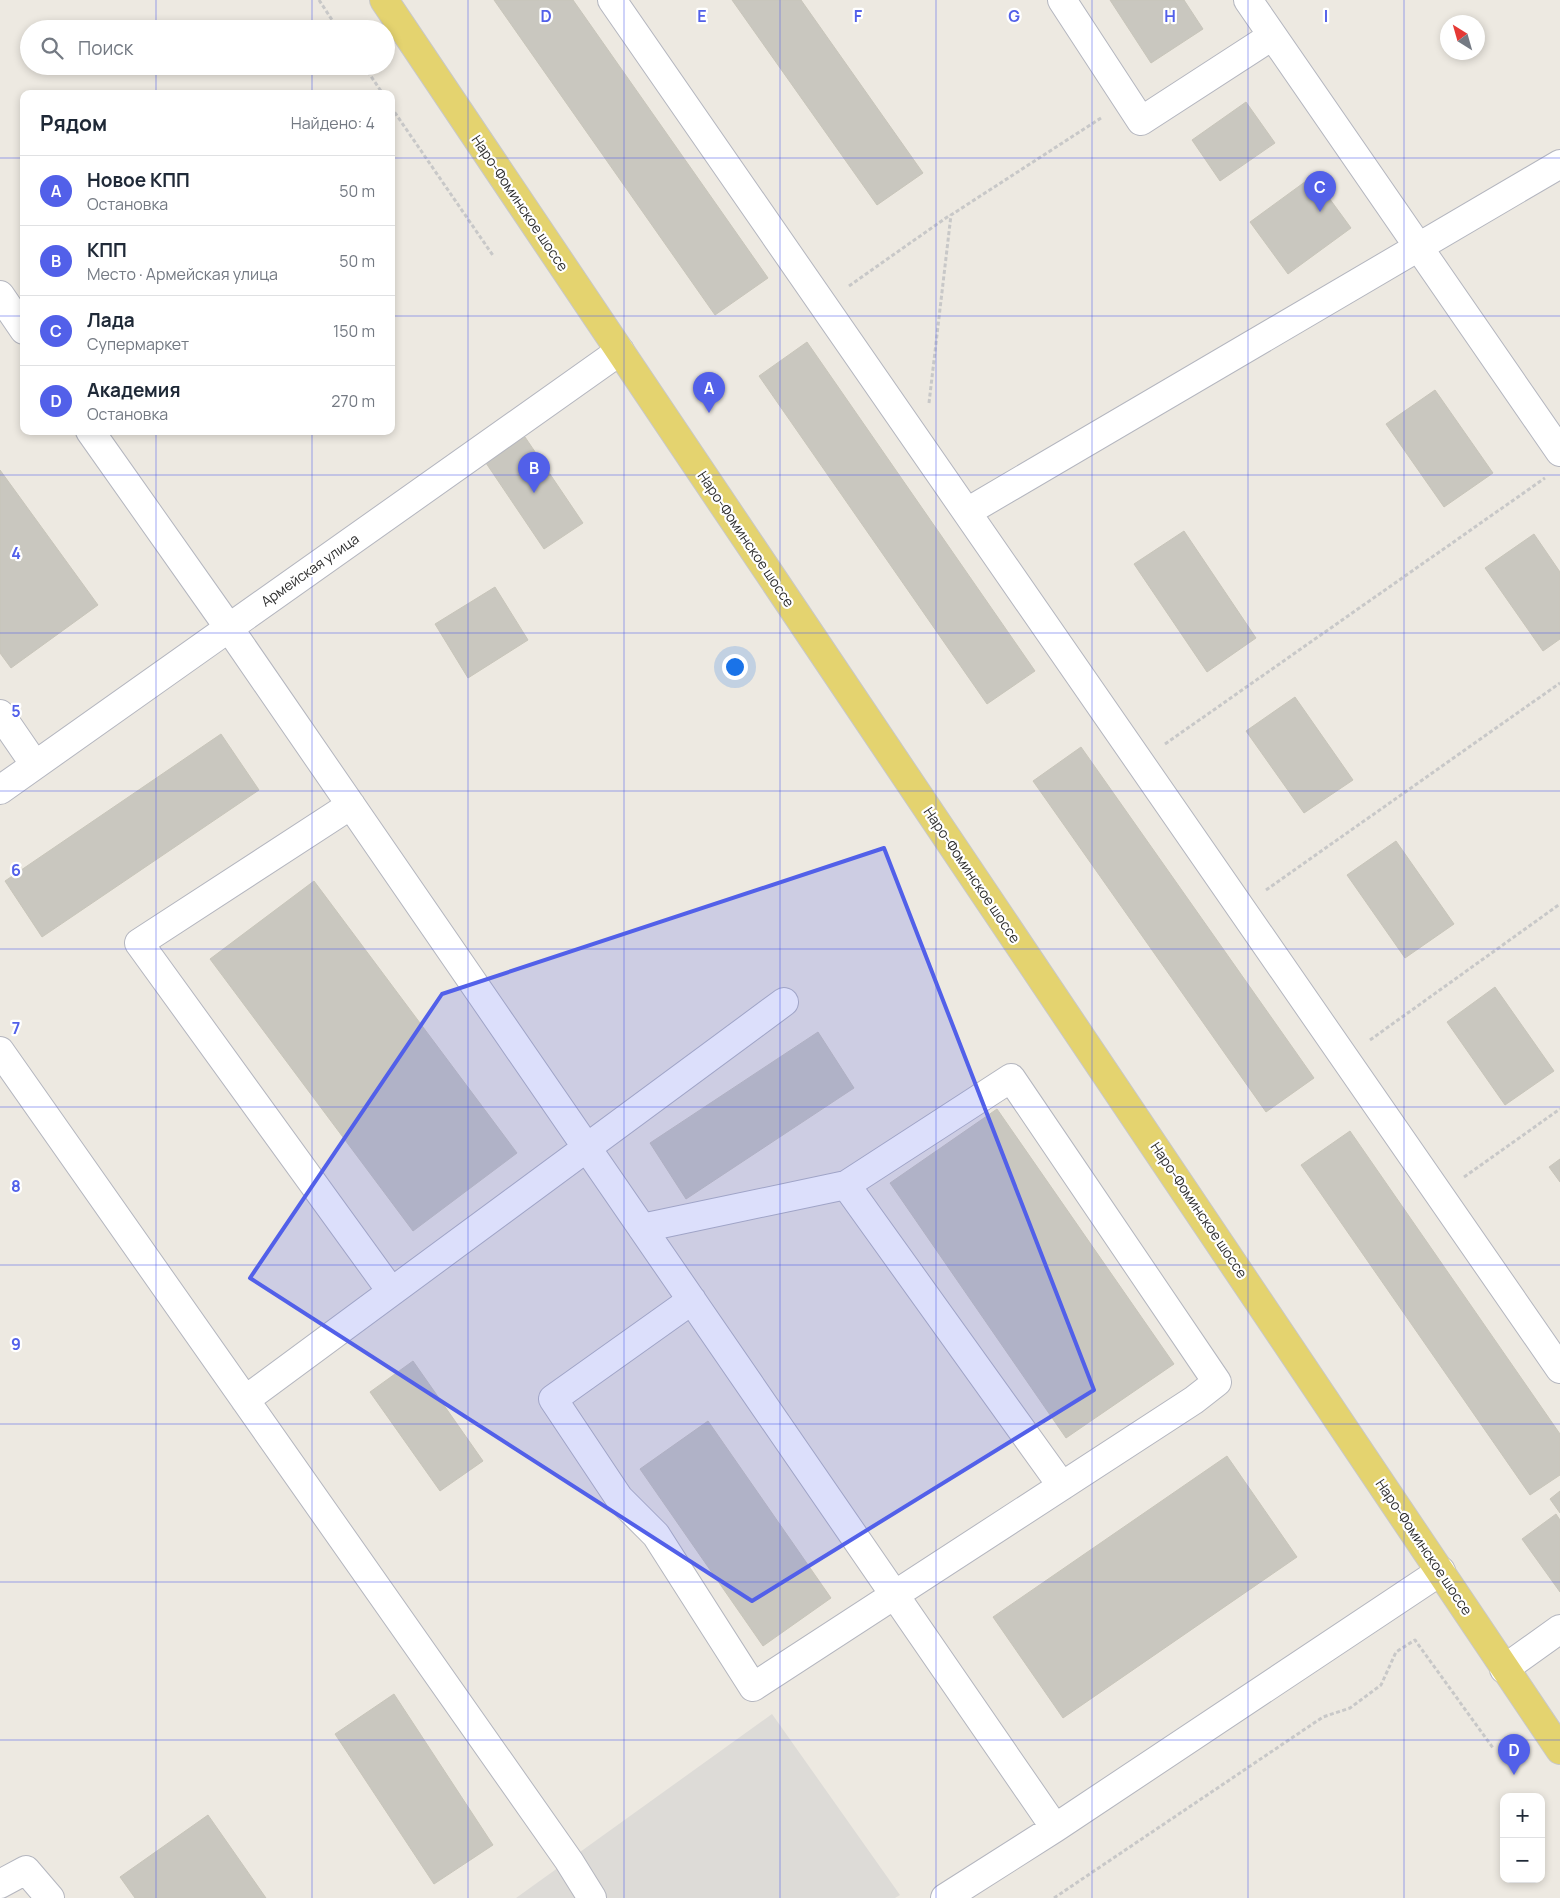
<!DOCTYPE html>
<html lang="ru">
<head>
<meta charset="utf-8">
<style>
  :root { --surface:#fff; --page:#f2f2f3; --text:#1f2937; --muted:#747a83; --line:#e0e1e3; --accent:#5260e9 }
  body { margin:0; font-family:Manrope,sans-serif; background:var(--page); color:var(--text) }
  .controls { position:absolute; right:15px; bottom:15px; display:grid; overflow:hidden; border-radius:10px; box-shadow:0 2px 8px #0003 }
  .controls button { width:45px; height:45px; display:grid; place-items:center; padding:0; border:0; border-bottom:1px solid var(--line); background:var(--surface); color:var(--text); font:25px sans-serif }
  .compass { position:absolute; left:1440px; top:15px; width:45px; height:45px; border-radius:50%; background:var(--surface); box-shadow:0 2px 8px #0003; rotate:323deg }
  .you { position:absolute; left:734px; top:666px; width:18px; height:18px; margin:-12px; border:4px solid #fff; border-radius:50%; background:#1a73e8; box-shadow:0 0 0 8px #1a73e833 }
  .badge { display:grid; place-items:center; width:32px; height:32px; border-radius:50%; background:var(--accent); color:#fff; font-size:16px; font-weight:700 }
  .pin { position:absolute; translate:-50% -41px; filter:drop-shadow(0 1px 2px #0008) }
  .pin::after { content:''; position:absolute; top:26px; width:18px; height:15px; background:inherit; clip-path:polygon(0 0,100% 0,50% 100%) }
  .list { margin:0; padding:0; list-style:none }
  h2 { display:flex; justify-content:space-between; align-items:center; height:65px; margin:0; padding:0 20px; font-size:21px }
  h2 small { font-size:16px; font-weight:400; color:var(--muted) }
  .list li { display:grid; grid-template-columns:32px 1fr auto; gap:15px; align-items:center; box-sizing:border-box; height:70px; padding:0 20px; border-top:1px solid var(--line) }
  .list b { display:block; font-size:19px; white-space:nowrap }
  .list p { margin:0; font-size:16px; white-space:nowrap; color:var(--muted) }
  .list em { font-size:16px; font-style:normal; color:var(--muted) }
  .icon { flex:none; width:28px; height:28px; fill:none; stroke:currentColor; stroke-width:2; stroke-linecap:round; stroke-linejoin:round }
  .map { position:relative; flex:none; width:1560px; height:1898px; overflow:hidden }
  .search { position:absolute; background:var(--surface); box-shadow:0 2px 8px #0003; left:20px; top:20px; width:375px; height:55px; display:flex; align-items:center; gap:12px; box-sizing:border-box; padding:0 18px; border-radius:28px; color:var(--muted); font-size:19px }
  .panel { position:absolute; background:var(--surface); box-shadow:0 2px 8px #0003; left:20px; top:90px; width:375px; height:345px; border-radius:10px }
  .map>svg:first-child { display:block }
  .plaza { fill:#dddbd7 }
  .building { fill:#c9c7bf; stroke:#c8c5ba }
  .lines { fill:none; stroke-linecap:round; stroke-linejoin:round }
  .minor-casing { stroke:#b4b6bf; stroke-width:30 }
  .major-casing { stroke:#c8c8c8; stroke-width:30 }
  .path { stroke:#c8c8c8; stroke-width:3; stroke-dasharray:4 2.5; stroke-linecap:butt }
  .minor { stroke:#fff; stroke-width:28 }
  .major { stroke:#e4d36f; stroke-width:28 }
  .marked { fill:#5260e9; fill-opacity:0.2; stroke:#5260e9; stroke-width:4; stroke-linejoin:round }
  .grid { fill:none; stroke:#5260e9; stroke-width:1; stroke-opacity:0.55 }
  .labels { text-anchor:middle; stroke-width:4.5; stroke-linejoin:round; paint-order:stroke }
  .street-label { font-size:14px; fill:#2d2d2d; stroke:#fff }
  .grid-label { font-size:16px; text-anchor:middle; font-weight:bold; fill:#5260e9; stroke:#fff; stroke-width:4.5; stroke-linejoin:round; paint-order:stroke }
</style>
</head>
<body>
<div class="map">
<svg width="1560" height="1898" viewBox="0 0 1560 1898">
  <rect width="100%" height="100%" fill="#ede9e1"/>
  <path class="plaza" d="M772 1714 900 1895 895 1898H516Z"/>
  <path class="building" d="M494 0H573L768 278 715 315Z
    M732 0H801L923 173 877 205Z
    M1110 0H1184L1203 29 1151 63Z
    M1246 102 1275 143 1220 181 1192 140Z
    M1313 176 1351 228 1288 274 1250 222Z
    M807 342 1035 671 987 704 759 376Z
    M1435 390 1493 473 1444 507 1386 424Z
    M525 437 583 523 544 549 486 463Z
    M0 470 98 605 11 668 0 653Z
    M1184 531 1256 638 1207 672 1134 564Z
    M1534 534 1560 572V639L1543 651 1485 568Z
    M495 587 528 640 468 678 435 624Z
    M1295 697 1353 780 1304 813 1246 731Z
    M221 734 259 790 42 937 5 881Z
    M1081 747 1314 1078 1266 1112 1033 781Z
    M1396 841 1454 924 1405 958 1347 875Z
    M314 881 517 1153 413 1231 210 959Z
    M1495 987 1554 1071 1505 1105 1447 1022Z
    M818 1032 854 1088 686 1199 650 1143Z
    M997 1109 1174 1364 1066 1438 890 1183Z
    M1350 1131 1560 1434V1475L1530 1495 1301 1165Z
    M1560 1159V1182L1549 1167Z
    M413 1361 483 1461 440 1491 370 1392Z
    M708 1421 831 1598 763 1646 640 1469Z
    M1227 1456 1297 1557 1063 1718 993 1617Z
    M1560 1491V1513L1550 1499Z
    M1556 1514 1560 1520V1592L1522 1539Z
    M394 1694 493 1845 434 1884 335 1734Z
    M208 1815 266 1898H135L120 1877Z"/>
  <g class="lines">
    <g class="minor-casing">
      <path id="minor" d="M612 0 1560 1369
        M1062 0 1141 121 1272 36
        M1248 0 1560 452
        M0 295 24 330
        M90 431 229 628 1055 1828
        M967 512 1560 164
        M0 714 35 765
        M0 790 620 351
        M351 805 139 943 391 1291
        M0 1051 569 1861 592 1898
        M846 1185 1062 1486
        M642 1228 846 1185 1011 1078 1217 1382 1194 1400 753 1687 656 1535 619 1498 553 1399 692 1300
        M245 1400 784 1002
        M1504 1669 1560 1629
        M0 1884 26 1870 50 1898
        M945 1898 1055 1828 1441 1571"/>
    </g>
    <g class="major-casing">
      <path id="major" d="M384 0 1560 1750"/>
    </g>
    <path class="path" d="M319 0 338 29
      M364 66 383 94
      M391 107 494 257
      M849 286 950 215
      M929 403 951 215 1101 118
      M1165 744 1545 478
      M1266 890 1560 683
      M1370 1040 1560 904
      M1464 1177 1560 1109
      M1054 1898 1323 1717 1350 1708 1381 1685 1396 1652 1415 1640 1493 1748"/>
    <use href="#minor" class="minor"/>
    <use href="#major" class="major"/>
  </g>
  <path class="marked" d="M884 848 1094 1390 752 1601 250 1278 442 994Z"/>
  <path class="grid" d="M156 0V29M312 0V29M468 0V1898M624 0V1898M780 0V1898M936 0V1898M1092 0V1898M1248 0V1898M1404 0V1898M156 66V94M312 66V94M0 158H24M391 158H1560M0 316H24M391 316H1560M156 431V1898M312 431V1898M0 475H1560M0 633H1560M0 791H1560M0 949H1560M0 1107H1560M0 1265H1560M0 1424H1560M0 1582H1560M0 1740H1560"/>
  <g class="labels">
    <g class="street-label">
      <text transform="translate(520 203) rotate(56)" y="5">Наро-Фоминское шоссе</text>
      <text transform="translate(746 539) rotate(56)" y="5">Наро-Фоминское шоссе</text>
      <text transform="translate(310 570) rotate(-35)" y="5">Армейская улица</text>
      <text transform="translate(972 875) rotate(56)" y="5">Наро-Фоминское шоссе</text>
      <text transform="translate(1199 1210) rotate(56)" y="5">Наро-Фоминское шоссе</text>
      <text transform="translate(1424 1547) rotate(56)" y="5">Наро-Фоминское шоссе</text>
    </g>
  </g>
  <g class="grid-label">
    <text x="546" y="22">D</text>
    <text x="702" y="22">E</text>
    <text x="858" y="22">F</text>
    <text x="1014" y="22">G</text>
    <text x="1170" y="22">H</text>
    <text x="1326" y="22">I</text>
    <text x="16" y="559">4</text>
    <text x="16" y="717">5</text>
    <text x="16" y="876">6</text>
    <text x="16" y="1034">7</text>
    <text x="16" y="1192">8</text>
    <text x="16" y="1350">9</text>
  </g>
</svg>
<div class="controls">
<button>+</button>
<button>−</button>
</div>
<svg class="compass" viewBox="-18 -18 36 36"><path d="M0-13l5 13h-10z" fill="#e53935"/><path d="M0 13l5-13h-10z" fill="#747a83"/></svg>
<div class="you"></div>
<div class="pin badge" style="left:709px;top:413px">A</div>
<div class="pin badge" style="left:534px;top:493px">B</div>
<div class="pin badge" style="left:1320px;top:212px">C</div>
<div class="pin badge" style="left:1514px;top:1775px">D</div>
<div class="search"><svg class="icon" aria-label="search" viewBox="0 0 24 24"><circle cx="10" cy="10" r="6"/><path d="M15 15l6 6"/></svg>Поиск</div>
<section class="panel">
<h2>Рядом<small>Найдено: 4</small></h2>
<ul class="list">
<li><span class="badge">A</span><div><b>Новое КПП</b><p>Остановка</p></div><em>50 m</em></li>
<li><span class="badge">B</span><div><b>КПП</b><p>Место · Армейская улица</p></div><em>50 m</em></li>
<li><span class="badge">C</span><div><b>Лада</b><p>Супермаркет</p></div><em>150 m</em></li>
<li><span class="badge">D</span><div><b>Академия</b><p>Остановка</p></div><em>270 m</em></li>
</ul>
</section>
</div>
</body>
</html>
